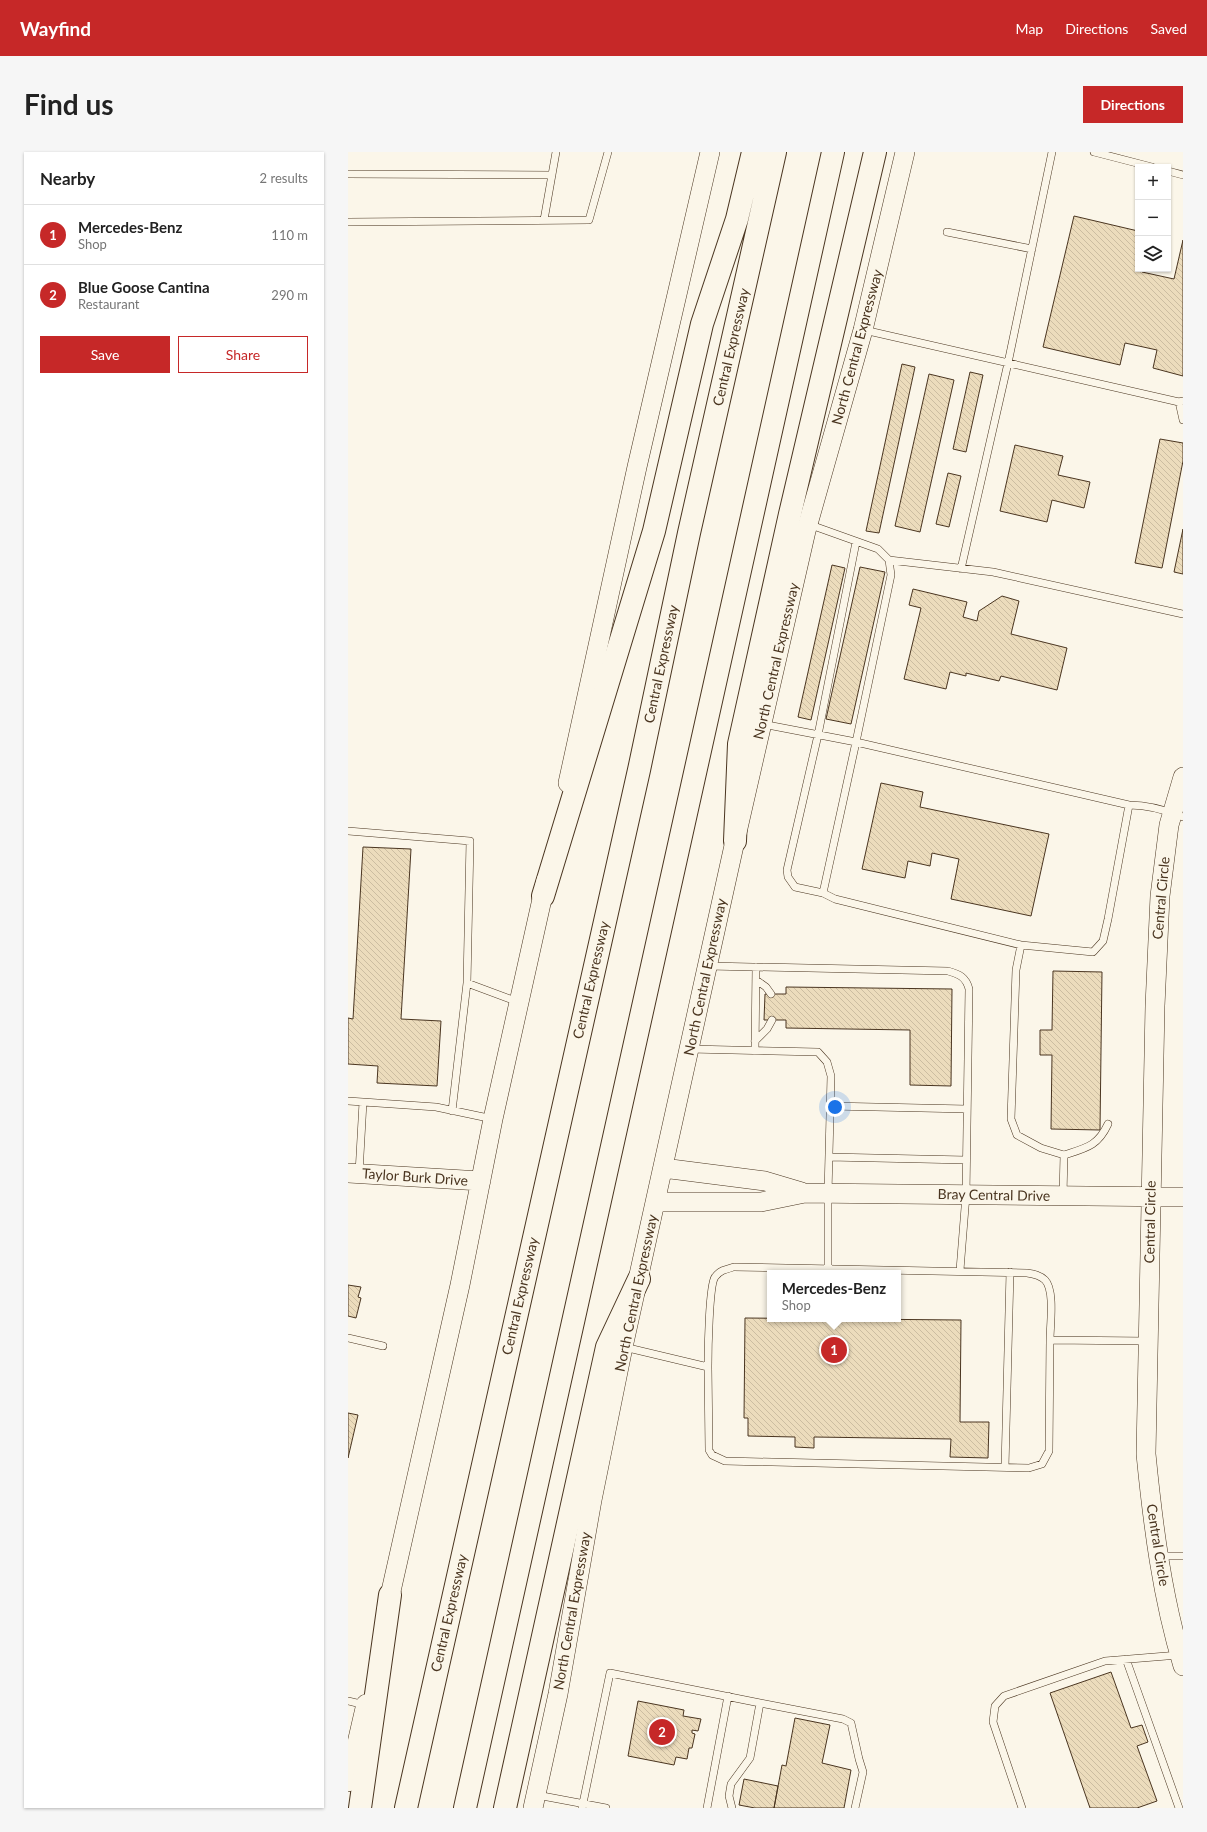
<!DOCTYPE html>
<html lang="en">
<head>
<meta charset="utf-8">
<style>
  :root { --surface:#fff; --page:#f6f6f6; --text:#222; --muted:#767676; --line:#e0e0e0; --accent:#c62828 }
  body { margin:0; font-family:Lato,sans-serif; background:var(--page); color:var(--text) }
  .controls { position:absolute; right:12px; top:12px; display:grid; overflow:hidden; border-radius:0px; box-shadow:0 1px 3px #0004 }
  .controls button { width:36px; height:36px; display:grid; place-items:center; padding:0; border:0; border-bottom:1px solid var(--line); background:var(--surface); color:var(--text); font:20px sans-serif }
  .you { position:absolute; left:487px; top:955px; width:14px; height:14px; margin:-10px; border:3px solid #fff; border-radius:50%; background:#1a73e8; box-shadow:0 0 0 6px #1a73e833 }
  .badge { display:grid; place-items:center; width:26px; height:26px; border-radius:50%; background:var(--accent); color:#fff; font-size:13px; font-weight:700 }
  .pin { position:absolute; translate:-50% -50%; border:2px solid #fff; box-shadow:0 1px 4px #0006 }
  .popup { position:absolute; left:419px; top:1118px; width:134px; height:52px; box-sizing:border-box; display:grid; place-content:center; border-radius:0px; background:var(--surface); filter:drop-shadow(0 1px 3px #0005); font-size:13px; white-space:nowrap; color:var(--muted) }
  .popup b { font-size:15px; color:var(--text) }
  .popup::after { content:''; position:absolute; left:50%; top:100%; margin-left:-8px; border:8px solid transparent; border-top-color:var(--surface) }
  .list { margin:0; padding:0; list-style:none }
  h2 { display:flex; justify-content:space-between; align-items:center; height:52px; margin:0; padding:0 16px; font-size:17px }
  h2 small { font-size:13px; font-weight:400; color:var(--muted) }
  .list li { display:grid; grid-template-columns:26px 1fr auto; gap:12px; align-items:center; box-sizing:border-box; height:60px; padding:0 16px; border-top:1px solid var(--line) }
  .list b { display:block; font-size:15px; white-space:nowrap }
  .list p { margin:0; font-size:13px; white-space:nowrap; color:var(--muted) }
  .list em { font-size:13px; font-style:normal; color:var(--muted) }
  .actions { display:flex; gap:8px; padding:12px 16px }
  .actions a { flex:1; padding:9px 0; border:1px solid var(--accent); border-radius:0px; text-align:center; font-size:14px; color:var(--accent) }
  .actions .main { background:var(--accent); color:#fff }
  .icon { flex:none; width:22px; height:22px; fill:none; stroke:currentColor; stroke-width:2; stroke-linecap:round; stroke-linejoin:round }
  .map { position:relative; flex:none; width:835px; height:1656px; overflow:hidden; border-radius:0px }
  header { display:flex; align-items:center; gap:24px; box-sizing:border-box; height:56px; padding:0 20px; background:var(--accent); color:#fff }
  header strong { font-size:19px }
  nav { display:flex; gap:22px; margin-inline-start:auto; font-size:14px }
  .intro { display:flex; align-items:center; justify-content:space-between; box-sizing:border-box; height:96px; padding:0 24px }
  h1 { margin:0; font-size:28px }
  .button { padding:10px 18px; border-radius:0px; background:var(--accent); color:#fff; font-size:14px; font-weight:700 }
  main { display:flex; gap:24px; padding:0 24px }
  aside { flex:1; background:var(--surface); border-radius:0px; box-shadow:0 1px 3px #0004 }
  .map>svg:first-child { display:block }
  .building { fill:url(#building-back-hatch); stroke:#4a3520 }
  .lines { fill:none; stroke-linecap:round; stroke-linejoin:round }
  .lane-casing { stroke:#4a3520; stroke-width:8 }
  .secondary-casing { stroke:#4a3520; stroke-width:20 }
  .highway-casing { stroke:#4a3520; stroke-width:24 }
  .lane { stroke:#fbf6e9; stroke-width:7 }
  .secondary { stroke:#fbf6e9; stroke-width:19 }
  .highway { stroke:#fbf6e9; stroke-width:22 }
  .labels { text-anchor:middle; stroke-width:3; stroke-linejoin:round; paint-order:stroke }
  .street-label { font-size:14px; fill:#4a3520; stroke:#fbf6e9 }
</style>
</head>
<body>
<header>
<strong>Wayfind</strong>
<nav><a>Map</a><a>Directions</a><a>Saved</a></nav>
</header>
<div class="intro"><h1>Find us</h1><a class="button">Directions</a></div>
<main>
<aside>
<h2>Nearby<small>2 results</small></h2>
<ul class="list">
<li><span class="badge">1</span><div><b>Mercedes-Benz</b><p>Shop</p></div><em>110 m</em></li>
<li><span class="badge">2</span><div><b>Blue Goose Cantina</b><p>Restaurant</p></div><em>290 m</em></li>
</ul>
<div class="actions"><a class="main">Save</a><a>Share</a></div>
</aside>
<div class="map">
<svg width="835" height="1656" viewBox="0 0 835 1656">
  <defs>
    <pattern id="building-back-hatch" width="6" height="6" patternUnits="userSpaceOnUse"><rect width="6" height="6" fill="#ecdcbc"/><path d="M-1 5l2 2M0 0l6 6M5-1l2 2" fill="none" stroke="#ccbda1"/></pattern>
  </defs>
  <rect width="100%" height="100%" fill="#fbf6e9"/>
  <path class="building" d="M726 64 790 79V117H795L794 120 826 127 835 88V224L805 216 809 198 777 191 772 213 695 195Z
    M554 212 567 215 531 381 518 379Z
    M622 220 635 223 618 300 605 297Z
    M581 222 606 228 572 380 547 374Z
    M812 287 835 291V309L814 416 787 411Z
    M667 293 715 304 710 323 742 330 736 356 704 348 699 370 652 359Z
    M600 321 613 324 601 375 588 372Z
    M835 377V422L826 420Z
    M484 413 497 416 463 568 450 565Z
    M512 415 537 420 503 572 478 567Z
    M565 437 619 450 615 465 629 469 631 459 654 444 671 449 663 482 719 496 709 538 653 524 651 529 618 521V524L602 520 598 537 556 527 573 456 561 453Z
    M533 631 575 640 572 655 701 682 683 764 603 747 611 707 584 701 582 714 560 709 557 726 514 717Z
    M15 695 63 697 53 867 93 869 89 934 29 931 30 914 0 912V866L5 867Z
    M705 819 754 820 752 978 703 977 704 903H692V878H704Z
    M438 835 604 837 603 934 562 933V878L438 876V868H416L417 842H438Z
    M0 1133 13 1135 10 1145 13 1146 8 1166 0 1164Z
    M397 1166 613 1168 612 1270H641L640 1306 602 1305 603 1287 466 1285V1296L447 1295V1285L400 1284V1266H396Z
    M0 1261 10 1263 0 1306Z
    M763 1520 783 1576 794 1573 800 1590 789 1594 809 1649 789 1656H742L702 1541Z
    M290 1549 336 1558 335 1564 353 1567 350 1579 344 1578V1581L347 1582 344 1596H341L339 1607 328 1605 326 1613 280 1604Z
    M447 1566 482 1573 474 1611 503 1618 496 1656H426L434 1613 438 1614Z
    M396 1627 430 1634 426 1656H407L391 1653Z"/>
  <g class="lines">
    <g class="lane-casing">
      <path id="lane" d="M746 0 804 15
        M820 19 835 23
        M0 22 204 23
        M196 68 208 0
        M0 70 241 68 260 0
        M599 80 684 97
        M516 178 831 250 835 249
        M831 250 835 268
        M460 372 530 397 541 408 543 423 508 590 781 653
        M541 408 645 420 835 462
        M613 417 660 211 704 0
        M414 572 508 590 475 741 487 747 673 793 745 800 755 789 760 767 781 653C799 653 818 658 835 665
        M0 679 122 689 119 831 170 850
        M475 741 447 735 440 725 439 718 470 583 508 390
        M673 793 668 818 663 967 669 983 693 996 716 1003 715 1043
        M361 814 600 819C611 822 618 825 621 837L618 1043 612 1118
        M408 828 418 835 423 842
        M407 889 419 877 424 868
        M342 897 470 900 479 910 483 924 480 1041V1115
        M407 899 408 815
        M0 949 15 950 11 1021
        M15 950 88 955 145 967
        M482 954 619 957
        M104 959 119 831
        M716 1003C738 996 750 994 760 972
        M481 1005 618 1008
        M0 1186 35 1194
        M276 1195 360 1215C360 1200 361 1133 367 1125 372 1118 379 1117 386 1115L679 1121C686 1122 692 1123 697 1128 707 1138 702 1174 702 1188L799 1189
        M360 1215 361 1298 364 1303 377 1309 681 1316 694 1312 701 1299 702 1188
        M657 1315 662 1120
        M811 1404H835
        M778 1507 831 1656
        M0 1549 17 1553
        M189 1643 258 1656
        M234 1656 262 1521 412 1551
        M359 1656 380 1544
        M384 1656 381 1644 383 1632 402 1606 412 1551 495 1567 503 1571 511 1607 515 1620 507 1656
        M674 1656 645 1570 647 1554 656 1544 757 1509 831 1503"/>
    </g>
    <g class="secondary-casing">
      <path id="secondary" d="M835 625 821 673 812 744 807 854 798 1302C805 1373 814 1445 835 1514
        M220 631 289 315 362 0
        M315 1016 417 1029 454 1040
        M0 1021 133 1029
        M308 1050H413L457 1041 835 1045
        M39 1457 112 1133 145 967 198 729
        M0 1630 18 1552
        M185 1656 210 1542 244 1348 275 1195 387 689 458 379 515 178 557 0"/>
    </g>
    <g class="highway-casing">
      <path id="highway" d="M387 689 391 592 442 362 527 0
        M195 744 306 379 354 172 389 67 405 0
        M12 1656 42 1443
        M58 1656 291 618 341 381 427 0
        M117 1656 485 0
        M157 1656 259 1195 291 1127"/>
    </g>
    <use href="#lane" class="lane"/>
    <use href="#secondary" class="secondary"/>
    <use href="#highway" class="highway"/>
  </g>
  <g class="labels">
    <g class="street-label">
      <text transform="translate(383 195) rotate(-77)" y="5">Central Expressway</text>
      <text transform="translate(509 195) rotate(-75)" y="5">North Central Expressway</text>
      <text transform="translate(428 509) rotate(-77)" y="5">North Central Expressway</text>
      <text transform="translate(313 512) rotate(-78)" y="5">Central Expressway</text>
      <text transform="translate(813 746) rotate(-85)" y="5">Central Circle</text>
      <text transform="translate(357 825) rotate(-78)" y="5">North Central Expressway</text>
      <text transform="translate(243 828) rotate(-77)" y="5">Central Expressway</text>
      <text transform="translate(67 1025) rotate(4)" y="5">Taylor Burk Drive</text>
      <text transform="translate(646 1043) rotate(1)" y="5">Bray Central Drive</text>
      <text transform="translate(802 1070) rotate(-89)" y="5">Central Circle</text>
      <text transform="translate(288 1141) rotate(-78)" y="5">North Central Expressway</text>
      <text transform="translate(172 1144) rotate(-77)" y="5">Central Expressway</text>
      <text transform="translate(810 1393) rotate(81)" y="5">Central Circle</text>
      <text transform="translate(224 1459) rotate(-80)" y="5">North Central Expressway</text>
      <text transform="translate(101 1461) rotate(-77)" y="5">Central Expressway</text>
    </g>
  </g>
</svg>
<div class="controls">
<button>+</button>
<button>−</button>
<button><svg class="icon" aria-label="layers" viewBox="0 0 24 24"><path d="M12 4l9 5-9 5-9-5zM3 14l9 5 9-5"/></svg></button>
</div>
<div class="you"></div>
<div class="pin badge" style="left:486px;top:1198px">1</div>
<div class="popup"><b>Mercedes-Benz</b>Shop</div>
<div class="pin badge" style="left:314px;top:1580px">2</div>
</div>
</main>
</body>
</html>
